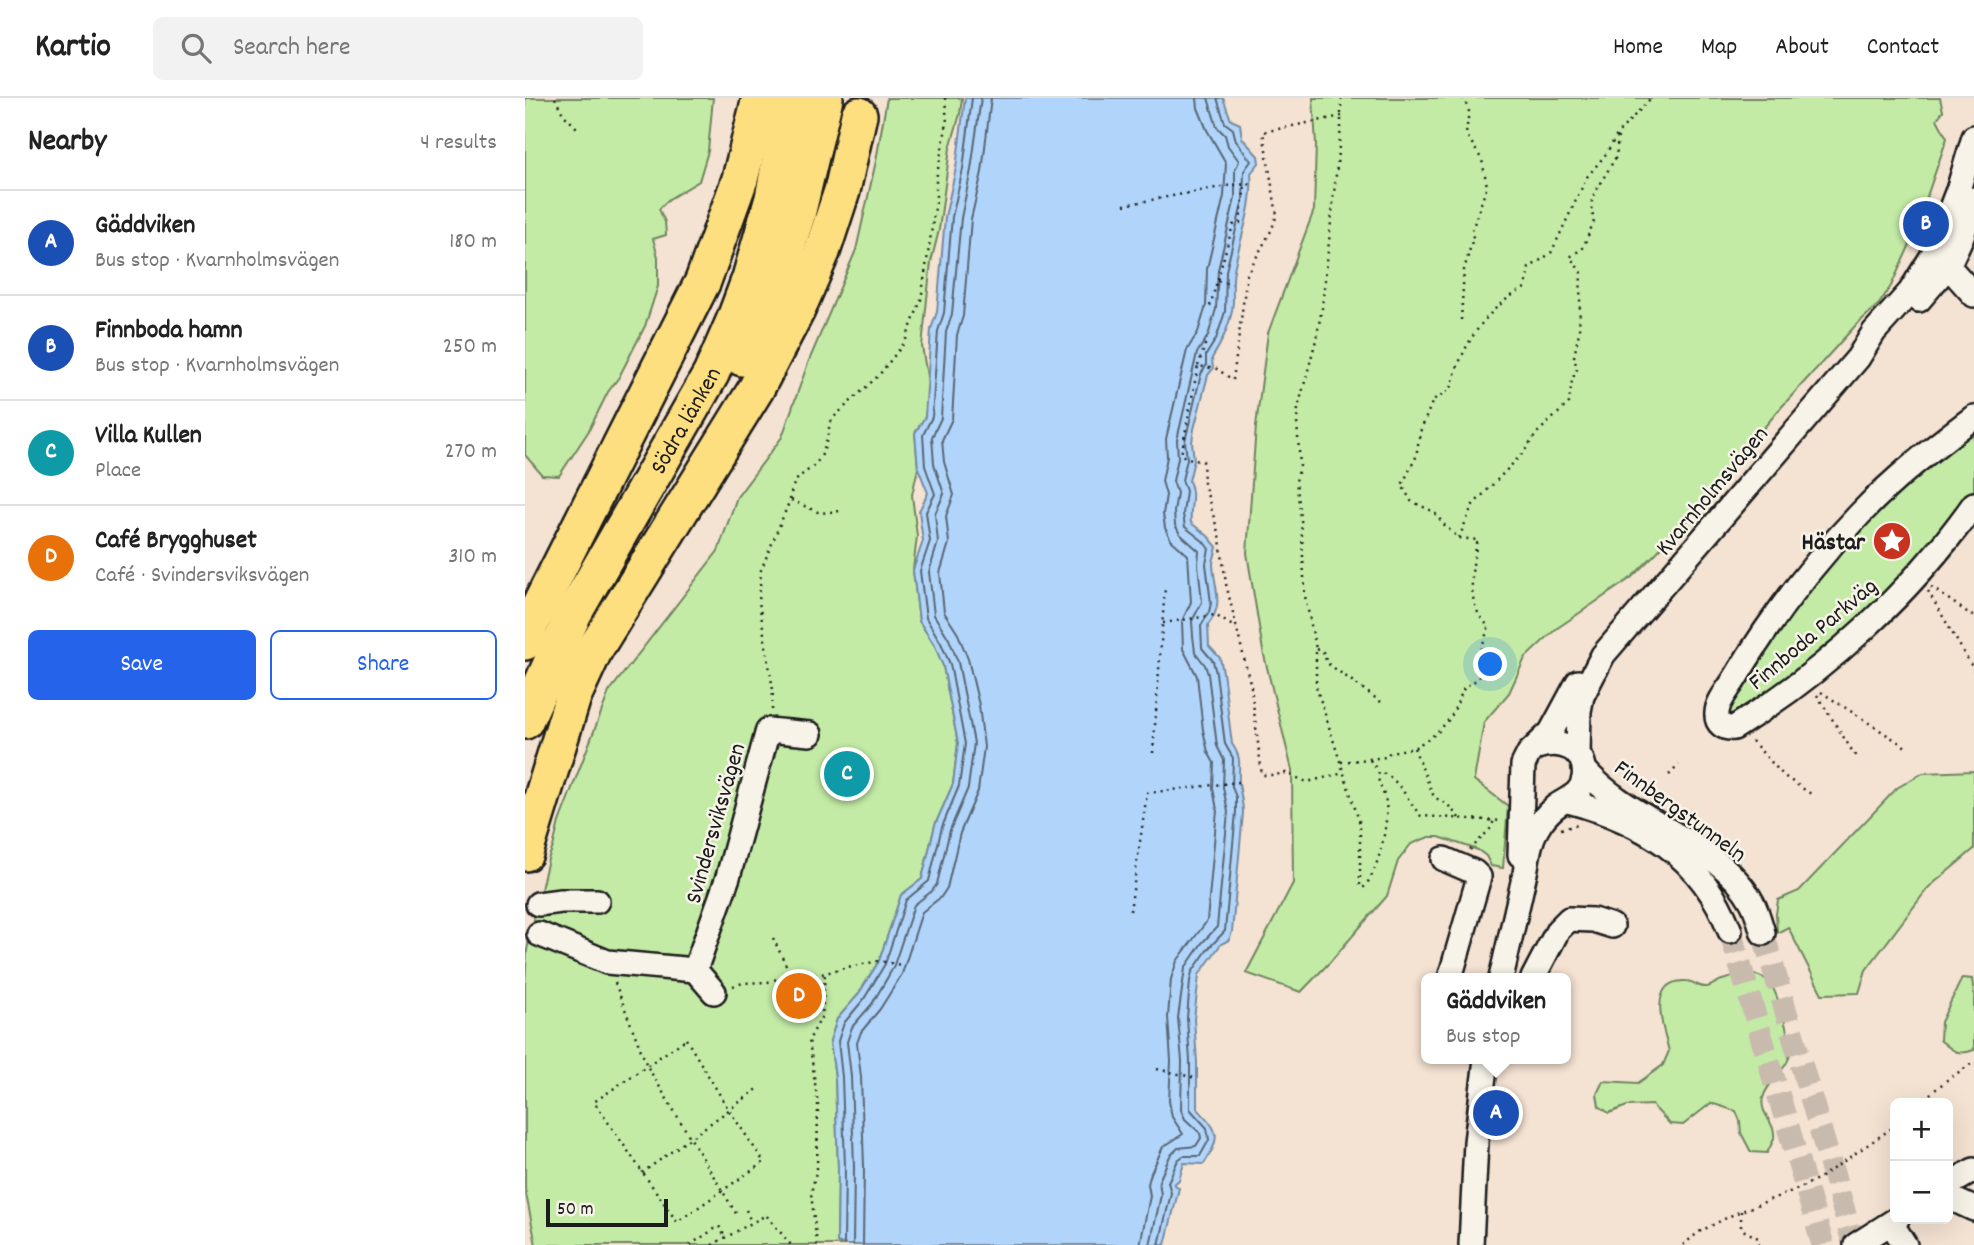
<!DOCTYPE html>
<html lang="en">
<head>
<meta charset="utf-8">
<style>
  :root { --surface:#fff; --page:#f2f2f2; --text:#222; --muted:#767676; --line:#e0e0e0; --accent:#2563eb }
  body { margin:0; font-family:Dekko,sans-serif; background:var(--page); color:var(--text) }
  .controls { position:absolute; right:21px; bottom:21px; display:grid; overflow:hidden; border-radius:10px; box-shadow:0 7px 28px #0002 }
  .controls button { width:63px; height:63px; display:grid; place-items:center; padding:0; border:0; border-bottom:2px solid var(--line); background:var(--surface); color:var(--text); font:35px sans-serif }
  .scale { position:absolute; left:21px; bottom:18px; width:122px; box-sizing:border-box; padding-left:7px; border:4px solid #1c1c1c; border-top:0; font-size:19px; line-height:24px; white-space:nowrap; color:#1c1c1c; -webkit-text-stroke:5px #f7f3e8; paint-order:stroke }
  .you { position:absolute; left:966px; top:567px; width:24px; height:24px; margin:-18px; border:5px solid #fff; border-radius:50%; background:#1a73e8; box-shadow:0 0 0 10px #1a73e833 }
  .badge { display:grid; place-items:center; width:46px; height:46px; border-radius:50%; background:var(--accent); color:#fff; font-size:23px; font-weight:700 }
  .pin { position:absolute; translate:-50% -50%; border:4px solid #fff; box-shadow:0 2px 7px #0006 }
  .popup { position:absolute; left:896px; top:875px; width:150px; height:91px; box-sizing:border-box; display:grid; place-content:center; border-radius:10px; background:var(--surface); filter:drop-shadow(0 2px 5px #0005); font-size:23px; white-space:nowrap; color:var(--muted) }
  .popup b { font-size:26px; color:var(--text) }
  .popup::after { content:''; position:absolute; left:50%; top:100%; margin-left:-14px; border:14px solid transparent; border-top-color:var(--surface) }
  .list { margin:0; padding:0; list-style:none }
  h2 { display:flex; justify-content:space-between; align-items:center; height:91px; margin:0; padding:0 28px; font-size:30px }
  h2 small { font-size:23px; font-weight:400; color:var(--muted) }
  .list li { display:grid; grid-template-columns:46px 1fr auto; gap:21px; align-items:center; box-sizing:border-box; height:105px; padding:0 28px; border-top:2px solid var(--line) }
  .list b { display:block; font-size:26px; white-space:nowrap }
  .list p { margin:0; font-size:23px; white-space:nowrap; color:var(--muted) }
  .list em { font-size:23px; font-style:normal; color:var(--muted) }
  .actions { display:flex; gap:14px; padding:21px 28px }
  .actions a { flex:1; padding:16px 0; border:2px solid var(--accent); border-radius:10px; text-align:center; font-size:24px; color:var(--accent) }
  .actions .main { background:var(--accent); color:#fff }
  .icon { flex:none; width:38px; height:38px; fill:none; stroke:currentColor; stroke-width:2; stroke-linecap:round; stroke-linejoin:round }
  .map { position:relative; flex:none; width:1449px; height:1147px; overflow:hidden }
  header { display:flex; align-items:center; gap:42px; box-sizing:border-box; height:98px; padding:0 35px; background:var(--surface); border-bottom:2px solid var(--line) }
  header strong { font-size:33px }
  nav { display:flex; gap:38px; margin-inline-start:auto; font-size:24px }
  .search { width:490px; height:63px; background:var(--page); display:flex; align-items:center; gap:18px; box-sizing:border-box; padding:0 24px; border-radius:10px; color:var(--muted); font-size:26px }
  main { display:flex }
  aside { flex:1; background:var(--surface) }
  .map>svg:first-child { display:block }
  .green { fill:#c3eba6; stroke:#708461; stroke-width:2 }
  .water { fill:#b1d5fa; stroke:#758ba1; stroke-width:2 }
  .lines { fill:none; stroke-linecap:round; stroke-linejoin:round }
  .shore { stroke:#586675; stroke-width:2 }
  .minor-tunnel { stroke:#c9baae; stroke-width:23; stroke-dasharray:23 11; stroke-linecap:butt }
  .minor-casing { stroke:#1c1c1c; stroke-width:28 }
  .highway-casing { stroke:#1c1c1c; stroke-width:40 }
  .path { stroke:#1c1c1c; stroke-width:2.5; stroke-dasharray:2 5; stroke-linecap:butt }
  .minor { stroke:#f7f3e8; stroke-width:23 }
  .highway { stroke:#fedf80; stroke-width:35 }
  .labels { text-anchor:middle; stroke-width:5; stroke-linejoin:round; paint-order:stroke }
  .street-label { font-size:24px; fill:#1c1c1c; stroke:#f7f3e8 }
  .poi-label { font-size:24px; font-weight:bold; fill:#1c1c1c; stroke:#f7f3e8; text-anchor:end }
</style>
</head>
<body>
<header>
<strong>Kartio</strong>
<div class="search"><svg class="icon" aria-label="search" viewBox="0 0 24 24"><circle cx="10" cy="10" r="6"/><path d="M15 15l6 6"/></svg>Search here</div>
<nav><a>Home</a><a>Map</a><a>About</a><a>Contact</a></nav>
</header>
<main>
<aside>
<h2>Nearby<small>4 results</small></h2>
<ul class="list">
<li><span class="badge" style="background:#1a4fb4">A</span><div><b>Gäddviken</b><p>Bus stop · Kvarnholmsvägen</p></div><em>180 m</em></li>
<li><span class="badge" style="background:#1a4fb4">B</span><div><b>Finnboda hamn</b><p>Bus stop · Kvarnholmsvägen</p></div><em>250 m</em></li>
<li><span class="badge" style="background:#0f9aa8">C</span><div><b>Villa Kullen</b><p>Place</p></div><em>270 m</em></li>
<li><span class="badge" style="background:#e8710a">D</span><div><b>Café Brygghuset</b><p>Café · Svindersviksvägen</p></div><em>310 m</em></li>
</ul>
<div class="actions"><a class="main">Save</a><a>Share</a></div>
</aside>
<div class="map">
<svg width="1449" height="1147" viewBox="0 0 1449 1147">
  <rect width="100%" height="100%" fill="#f4e2d2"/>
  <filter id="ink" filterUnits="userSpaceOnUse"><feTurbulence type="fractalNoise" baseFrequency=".0143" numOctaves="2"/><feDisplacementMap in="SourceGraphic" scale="14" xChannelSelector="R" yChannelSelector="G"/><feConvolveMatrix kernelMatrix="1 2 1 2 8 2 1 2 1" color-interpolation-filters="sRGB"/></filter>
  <g filter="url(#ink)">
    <path class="green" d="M0 0H188L183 53 174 83 144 101 134 111 140 124 141 137 128 141 133 159V188L120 228 94 279 83 294 63 334 34 378 17 377 0 357Z
      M362 0H437L435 16 425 50 414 132 406 164 397 248 404 291 400 319 390 335 393 370 387 397 392 438 388 472 394 523 410 548 418 568 433 645 428 686 410 727 397 781 376 797 354 863 333 897 312 921 305 943 310 979 313 1070 312 1144 321 1147H11L0 1091V886L2 852 23 761 28 749 34 724 84 594 193 453 212 399 257 339 283 265 331 152 351 63Z
      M788 0H1415L1418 13 1412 21 1422 40 1387 142 1366 188 1354 206 1330 228 1252 314 1164 420 1131 455 1106 480 1031 531 1000 560 984 595 959 624 949 682 983 708 978 770 966 768 961 758 953 752 914 739H904L886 746 873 763 862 798 805 864 776 894 721 875 768 785 767 672 738 553 722 455 731 328 743 235 789 112 791 46Z
      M1449 327V393L1389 468 1300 555 1204 622 1196 615 1218 573 1330 428Z
      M1449 673V751L1403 790 1341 872 1334 895 1297 896 1263 829 1252 835 1251 816 1253 802 1274 793 1372 690 1398 675Z
      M1223 875C1232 877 1241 879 1246 887 1254 899 1268 947 1264 960 1258 976 1242 984 1238 1000 1234 1016 1251 1024 1249 1040 1248 1044 1244 1051 1242 1055L1226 1054 1216 1035 1215 1023 1211 1013 1186 1005 1158 1027 1145 1026 1127 1007 1102 1008 1084 1015 1074 1008 1072 996 1078 983 1113 985 1138 967 1144 953C1138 932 1121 881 1161 883 1169 883 1173 890 1182 889 1187 888 1191 884 1197 882 1205 880 1214 877 1223 875Z
      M1437 880 1447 881 1449 896V952C1432 958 1428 953 1415 942L1416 924Z"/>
    <path class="water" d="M440 0H698L706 22 715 26 717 40 733 58 734 65 726 75C729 108 715 139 709 172 707 183 708 193 708 204 707 222 697 245 687 260L688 271 683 277 669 331 667 344 669 362 664 383C671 397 664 410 666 425L683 438 692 449C691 455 688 461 688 466 689 490 700 506 683 527L684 548 695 560 698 574 707 646C718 662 713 667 714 685 715 694 718 704 718 715L707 834 704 842 696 846 674 877 669 921 672 964V1010C694 1034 697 1037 679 1066L659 1065 654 1082 649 1086 654 1090 640 1147H321L312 1144 313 1070 310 979 305 943 312 921 333 897 354 863 376 797 397 781 410 727 428 686 433 645 418 568 410 548 394 523 388 472 398 443 394 413 403 395 393 370 390 335 400 319 406 231 412 214 420 119 431 70Z"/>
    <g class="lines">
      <path class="shore" d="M319 1147 320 1069 317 979 313 943 319 925 339 901 360 866 381 802 404 783 417 729 434 688 440 646 425 566 416 545 401 520 395 473 405 443 401 414 410 396 400 368 398 337 407 319 413 233 419 215 427 119 438 71 447 0
        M328 1147 329 1069 326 978 322 944 327 929 347 906 368 870 389 807 407 793 412 786 425 732 443 690 449 645 433 564 424 541 409 517 404 474 413 444 410 416 419 396 409 366 407 339 416 320 421 234 427 216 436 120 446 72 456 0
        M338 1147 339 1069 336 979 332 945 336 934 355 911 377 876 397 814 416 799 422 790 435 735 453 693 459 649 454 607 443 561 433 536 419 514 415 475 424 445 421 418 429 397 419 364 417 342 427 321 432 237 438 218 446 121 457 74 466 0
        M615 1147 625 1098 623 1086 626 1075 638 1049 658 1036 647 1019 644 1003 646 963 643 919 646 881 652 863 682 823 692 712 688 690 689 665 683 654 678 632 672 578 658 551 657 523 666 504 663 457 646 442 640 430 638 416 641 397 637 383 642 359 641 341 662 252 673 234 681 208 682 171 699 98 701 65 682 32 673 10 672 0
        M625 1147 636 1097 634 1083 645 1058 653 1050 671 1048 676 1040 675 1035 660 1021 656 1012 657 963 653 920 660 870 677 845 692 829 703 714 698 689 699 662 692 648 683 576 680 567 670 554 668 538 667 523 677 504 673 466 674 453 655 436 650 427 649 414 652 395 648 383 653 360 652 342 672 255 683 238 691 211 693 172 710 100V72L714 63 703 48 700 37 692 29 683 0
        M634 1147 646 1095 643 1084 653 1062 658 1058H675L684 1042 682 1030 665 1011V963L662 920 665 883 667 874 683 851 700 833 711 714V699L707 689 708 660 700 646 691 575 688 563 677 550 676 528 684 514 686 505 681 466 684 451 678 443 660 429 658 416 661 393 657 382 662 361 660 343 676 276 681 268V257L691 241 700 214 701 173 718 102 719 73 726 63 711 43 708 31 700 25 692 0"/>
      <path class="minor-tunnel" d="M1205 833 1298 1147
        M1238 835 1329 1147"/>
      <g class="minor-casing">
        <path id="minor" d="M1410 158 1423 168 1449 197
          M1394 202 1423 168 1437 138 1449 101
          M1449 319C1409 349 1369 380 1335 416 1287 466 1244 523 1209 582 1203 592 1192 604 1192 615 1191 626 1199 631 1209 630 1301 573 1386 495 1449 406
          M1053 657 1054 613 1057 598 1078 557 1333 260 1349 234 1385 194 1408 157 1434 89 1449 39
          M1059 671C1104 724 1195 744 1227 804 1232 813 1235 825 1238 835
          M1043 703C1117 723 1177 758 1205 833
          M995 757 998 667 1004 655 1026 634 1053 584
          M919 761 949 774 954 779 925 880
          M13 806 36 803H72
          M14 836 82 864 170 872 189 894
          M170 872 203 779 243 632 285 636
          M976 880C984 845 992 810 1000 775 1003 760 1004 743 1013 729 1017 722 1024 714 1030 709 1042 700 1056 698 1059 680 1063 651 1036 641 1012 649
          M1008 880 1033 832 1044 821 1068 822 1087 828
          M1423 1087 1449 1072
          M1423 1099 1449 1111
          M1366 1125 1380 1147
          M946 1147 951 1044 961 961
          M1331 1147 1372 1121"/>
      </g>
      <g class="highway-casing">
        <g id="highway">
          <path d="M217 260 247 196 272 117 300 0"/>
          <path d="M0 544 6 525 178 183 215 81 235 0"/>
          <path id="s1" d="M0 623 49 515 186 276 209 223 225 180 248 100 267 0"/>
          <path d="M0 755 48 599 70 551 231 291 272 212 297 154 317 93 334 17"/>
        </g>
      </g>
      <path class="path" d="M30 0 38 16 54 32
        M816 0V29L797 210 791 242 773 310 772 324 775 368 771 383 776 420 780 498 791 551V588L835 726V789H839C853 775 864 725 861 705 860 694 851 686 854 674 873 678 883 704 896 718L978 723
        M817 18 738 34 752 117 746 133 722 176 708 282 692 271 673 268 656 357 669 362 678 363 679 385 695 441 701 486 726 589 737 677H749L761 675 782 684 819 675
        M599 107 707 87 727 86
        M693 183 707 186
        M685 208 708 127 715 125 720 86
        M936 222 939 172 948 140 947 132 962 88 957 62 941 36 944 12 938 0
        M673 268 682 241
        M266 402 295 415 316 413
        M934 440 947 408 998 355 1012 335 1044 305 1047 282 1052 271 1049 259 1054 234 1056 174 1045 159 1058 150 1069 123 1066 109 1069 96 1091 59 1093 38
        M1406 489 1449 519
        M1403 493 1449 572
        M638 525 690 517 711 530
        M791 551 798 554 802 565 856 604
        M1296 594 1384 651
        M1292 597 1333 662
        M247 612 248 592 234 504 236 472 265 402C268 372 284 379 296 358 303 346 301 332 308 320L354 277 380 244 396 202 411 103V81L422 25 420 0
        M1227 643 1259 678 1289 698
        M889 650 909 699 923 707 935 721
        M628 655 640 489
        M845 662 853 673
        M816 664 861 659 865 654 889 650 912 635 926 619 939 590 954 580 957 549 964 528C940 510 946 468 953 442L934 440 921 429 909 414 886 403 877 387 891 359 895 334 908 302 926 291C935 250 961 209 1000 190L1004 170 1026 155 1062 79 1081 56 1093 35 1126 0
        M1144 677 1154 667
        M1036 731 1053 727
        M945 752 966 730 969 722
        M605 813 622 695 714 684
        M248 840 265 875
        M90 885 122 968 212 1117
        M208 888 218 885 243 884 266 876 290 878 322 869 354 863 376 867
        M161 941 204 1012 239 1064 152 1124 69 1004Z
        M632 971 671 980
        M1394 1005 1422 982 1449 964
        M117 1075 234 990
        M221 1112 226 1124
        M1216 1113V1131L1233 1140 1234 1147
        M165 1147 194 1128 200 1139
        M187 1147 241 1117 266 1147
        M292 1147 286 1095 292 1070 293 1007 284 942 297 918 300 875
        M1158 1147 1174 1134 1209 1116 1277 1089 1296 1079 1370 1028"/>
      <use href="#minor" class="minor"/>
      <use href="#highway" class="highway"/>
    </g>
  </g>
  <defs>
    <g id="sight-disc" transform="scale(2.0125)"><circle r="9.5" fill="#c8321e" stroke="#f7f3e8"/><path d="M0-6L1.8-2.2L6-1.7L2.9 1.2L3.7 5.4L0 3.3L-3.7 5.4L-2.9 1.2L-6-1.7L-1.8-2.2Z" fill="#fff"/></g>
  </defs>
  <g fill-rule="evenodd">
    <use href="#sight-disc" x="1367" y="443"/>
  </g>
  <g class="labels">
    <g class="street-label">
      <text dy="8" stroke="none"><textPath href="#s1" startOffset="341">Södra länken</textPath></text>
      <text transform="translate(1186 392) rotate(-50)" y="8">Kvarnholmsvägen</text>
      <text transform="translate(1287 535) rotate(-40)" y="8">Finnboda Parkväg</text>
      <text transform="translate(1156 712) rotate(36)" y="8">Finnbergstunneln</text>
      <text transform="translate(189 725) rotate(-74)" y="8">Svindersviksvägen</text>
    </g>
    <g class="poi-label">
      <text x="1340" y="451">Hästar</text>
    </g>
  </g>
</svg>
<div class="controls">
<button>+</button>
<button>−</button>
</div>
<div class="scale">50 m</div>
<div class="you"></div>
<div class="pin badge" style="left:971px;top:1015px;background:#1a4fb4">A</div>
<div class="popup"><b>Gäddviken</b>Bus stop</div>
<div class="pin badge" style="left:1401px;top:126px;background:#1a4fb4">B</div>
<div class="pin badge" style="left:322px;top:676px;background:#0f9aa8">C</div>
<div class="pin badge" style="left:274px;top:898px;background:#e8710a">D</div>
</div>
</main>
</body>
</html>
